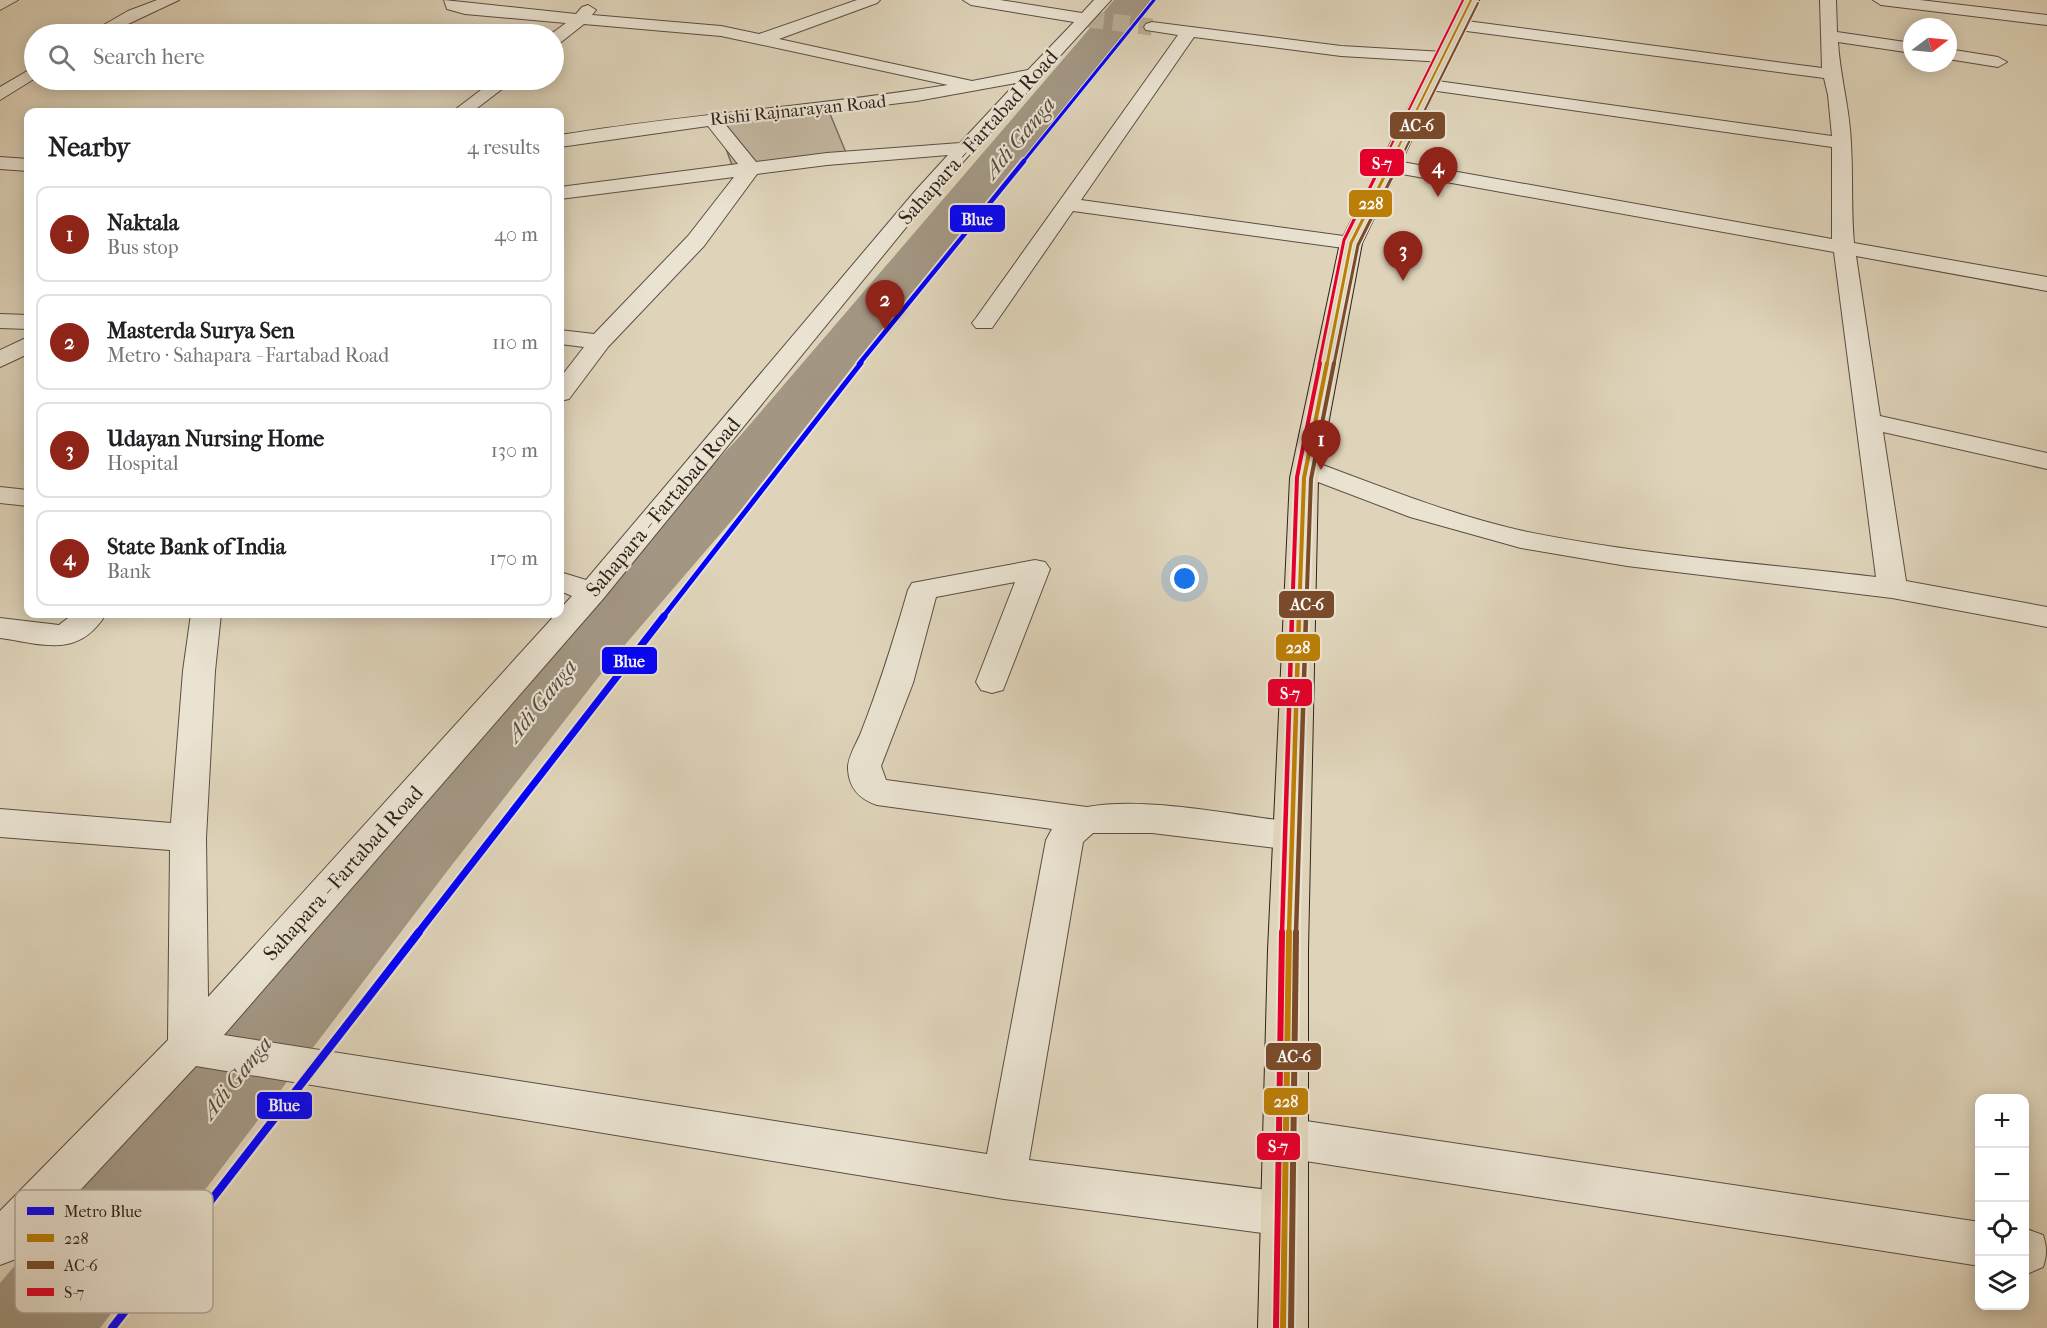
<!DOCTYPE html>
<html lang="en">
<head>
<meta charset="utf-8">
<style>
  :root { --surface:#fff; --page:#f6f6f6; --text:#202124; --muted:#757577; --line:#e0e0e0; --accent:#8f2418 }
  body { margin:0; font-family:"IM FELL French Canon",serif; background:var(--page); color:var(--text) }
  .controls { position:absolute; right:18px; bottom:18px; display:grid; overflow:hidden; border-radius:12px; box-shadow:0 3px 15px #0003 }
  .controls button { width:54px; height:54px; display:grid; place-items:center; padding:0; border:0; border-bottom:2px solid var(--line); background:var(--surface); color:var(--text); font:30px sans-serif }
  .compass { position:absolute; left:1903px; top:18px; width:54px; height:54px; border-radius:50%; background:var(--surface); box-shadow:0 3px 15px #0003; rotate:74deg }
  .you { position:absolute; left:1185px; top:579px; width:21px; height:21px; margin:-15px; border:4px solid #fff; border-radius:50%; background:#1a73e8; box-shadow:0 0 0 9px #1a73e833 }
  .badge { display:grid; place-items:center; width:39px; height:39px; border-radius:50%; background:var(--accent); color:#fff; font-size:20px; font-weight:700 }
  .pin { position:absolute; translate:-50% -50px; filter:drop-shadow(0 2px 3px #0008) }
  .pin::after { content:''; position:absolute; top:32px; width:21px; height:18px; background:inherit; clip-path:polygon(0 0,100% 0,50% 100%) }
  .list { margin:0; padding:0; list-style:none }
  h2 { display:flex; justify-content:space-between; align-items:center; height:78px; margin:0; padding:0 24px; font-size:26px }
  h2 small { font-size:20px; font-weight:400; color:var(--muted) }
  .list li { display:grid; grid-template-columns:39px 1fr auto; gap:18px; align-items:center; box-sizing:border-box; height:96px; margin:0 12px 12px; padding:0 12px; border:2px solid var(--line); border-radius:12px }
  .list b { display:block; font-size:22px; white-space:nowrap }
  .list p { margin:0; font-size:20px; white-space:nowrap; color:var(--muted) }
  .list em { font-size:20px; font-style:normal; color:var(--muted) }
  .icon { flex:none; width:33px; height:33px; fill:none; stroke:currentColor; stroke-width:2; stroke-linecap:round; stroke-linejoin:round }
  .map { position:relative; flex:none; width:2047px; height:1328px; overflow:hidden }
  .search { position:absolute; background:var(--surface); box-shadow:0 3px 15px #0003; left:24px; top:24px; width:540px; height:66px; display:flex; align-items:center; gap:15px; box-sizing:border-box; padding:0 21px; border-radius:33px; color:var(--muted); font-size:22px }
  .panel { position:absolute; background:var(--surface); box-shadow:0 3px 15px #0003; left:24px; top:108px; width:540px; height:510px; border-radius:12px }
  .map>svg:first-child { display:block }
  .green { fill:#c1b69f; stroke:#786c5e; stroke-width:1.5 }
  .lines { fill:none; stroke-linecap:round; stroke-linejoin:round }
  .river { fill:#a39784; fill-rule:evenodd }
  .minor-tunnel { stroke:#bcb09a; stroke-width:17; stroke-dasharray:17 9; stroke-linecap:butt }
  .minor-casing { stroke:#5b4e44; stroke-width:2 }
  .primary-casing { stroke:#2f221c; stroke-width:2 }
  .minor { fill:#eae3d2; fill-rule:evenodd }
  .primary { fill:#dfd4ba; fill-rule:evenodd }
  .bus-1-far4-casing { stroke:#eae3d2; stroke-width:4.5 }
  .bus-1-far3-casing { stroke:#eae3d2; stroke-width:6 }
  .bus-1-far2-casing { stroke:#eae3d2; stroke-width:8 }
  .bus-1-far1-casing { stroke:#eae3d2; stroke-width:9 }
  .bus-1-casing { stroke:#eae3d2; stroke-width:10 }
  .bus-2-far4-casing { stroke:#eae3d2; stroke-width:4.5 }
  .bus-2-far3-casing { stroke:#eae3d2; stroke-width:6 }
  .bus-2-far2-casing { stroke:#eae3d2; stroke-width:8 }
  .bus-2-far1-casing { stroke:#eae3d2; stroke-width:9 }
  .bus-2-casing { stroke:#eae3d2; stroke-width:10 }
  .bus-3-far4-casing { stroke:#eae3d2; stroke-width:4.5 }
  .bus-3-far3-casing { stroke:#eae3d2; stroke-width:6 }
  .bus-3-far2-casing { stroke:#eae3d2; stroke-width:8 }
  .bus-3-far1-casing { stroke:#eae3d2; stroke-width:9 }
  .bus-3-casing { stroke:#eae3d2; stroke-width:10 }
  .bus-1-far4 { stroke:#bb7e08; stroke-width:2 }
  .bus-1-far3 { stroke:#bb7e08; stroke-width:3 }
  .bus-1-far2 { stroke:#bb7e08; stroke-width:4 }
  .bus-1-far1 { stroke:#bb7e08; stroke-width:4.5 }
  .bus-1 { stroke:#bb7e08; stroke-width:6 }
  .bus-2-far4 { stroke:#7a4b2a; stroke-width:2 }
  .bus-2-far3 { stroke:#7a4b2a; stroke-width:3 }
  .bus-2-far2 { stroke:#7a4b2a; stroke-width:4 }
  .bus-2-far1 { stroke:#7a4b2a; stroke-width:4.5 }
  .bus-2 { stroke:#7a4b2a; stroke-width:6 }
  .bus-3-far4 { stroke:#e4002b; stroke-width:2 }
  .bus-3-far3 { stroke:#e4002b; stroke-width:3 }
  .bus-3-far2 { stroke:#e4002b; stroke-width:4 }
  .bus-3-far1 { stroke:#e4002b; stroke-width:4.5 }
  .bus-3 { stroke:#e4002b; stroke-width:6 }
  .metro-1-far4-casing { stroke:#eae3d2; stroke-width:5 }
  .metro-1-far3-casing { stroke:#eae3d2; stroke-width:8 }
  .metro-1-far2-casing { stroke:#eae3d2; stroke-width:9 }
  .metro-1-far1-casing { stroke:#eae3d2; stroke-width:11 }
  .metro-1-casing { stroke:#eae3d2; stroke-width:13 }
  .metro-1-far4 { stroke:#00f; stroke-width:3 }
  .metro-1-far3 { stroke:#00f; stroke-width:4.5 }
  .metro-1-far2 { stroke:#00f; stroke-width:5 }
  .metro-1-far1 { stroke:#00f; stroke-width:7 }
  .metro-1 { stroke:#00f; stroke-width:8 }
  .labels { text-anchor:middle; stroke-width:4.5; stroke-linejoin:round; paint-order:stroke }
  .far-street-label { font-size:18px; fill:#2f221c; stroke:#eae3d2 }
  .street-label { font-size:21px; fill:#2f221c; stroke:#eae3d2 }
  .water-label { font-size:22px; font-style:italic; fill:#584b40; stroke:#eae3d2 }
  .key { fill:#eae3d2; stroke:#b2a99b; stroke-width:1.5 }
  .key-label { font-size:16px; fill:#2f221c }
  .line-badge { stroke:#eae3d2; stroke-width:2 }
  .badge-label { font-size:16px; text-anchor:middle; font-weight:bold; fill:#fff }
</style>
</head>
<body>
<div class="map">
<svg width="2047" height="1328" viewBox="0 0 2047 1328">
  <rect width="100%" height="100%" fill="#dfd4ba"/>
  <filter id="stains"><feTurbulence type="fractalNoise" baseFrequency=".00333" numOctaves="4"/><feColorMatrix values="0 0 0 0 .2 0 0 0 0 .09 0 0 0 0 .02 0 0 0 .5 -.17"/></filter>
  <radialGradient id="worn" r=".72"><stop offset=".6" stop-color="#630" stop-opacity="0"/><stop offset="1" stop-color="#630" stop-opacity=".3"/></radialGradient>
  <path class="green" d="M828 109 847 155 733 168 716 121Z"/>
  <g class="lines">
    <path class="river" d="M1114 0H1151L782 462 611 661 448 870 100 1328H0V1283L561 627 740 436Z"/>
    <path class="minor-tunnel" d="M1087 19 1152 27"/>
    <g class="minor-casing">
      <path id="minor" d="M0 0H18L0 10Z
        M157 0H179L107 34H88L128 11Z
        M444 0 576 14 582 7 588 5 596 10 592 15 721 26 759 34 857 0H880L877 3 779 39 972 81 1028 70 1074 22 971 5 963 0H1000L1082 13 1094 0H1111L930 198 603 599 224 1035 987 1154 1046 840 1052 829 877 805C859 799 849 788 848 769 847 759 856 744 860 735 879 687 894 639 908 590L912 583 1035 560 1045 562 1050 569 1003 690 992 693 981 690 976 682 1015 582 936 597 913 683 881 766 886 780 1087 807C1144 796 1233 815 1292 822L1305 826 1310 836 1305 846 1292 850 1152 833H1093L1083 842 1029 1160 1285 1192 1301 1199 1307 1214 1301 1229 1285 1236 1004 1199 196 1066 16 1259 0 1265V1211L168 1040 170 850 0 837V809L171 823 183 671 191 614H221L215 671 206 838 208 997 556 614H560V609L572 596 560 591V572L586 580 916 190 948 155 827 165 757 174 704 246 608 347 569 399 560 401V378L584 347 560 344V330L594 334 688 236 734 177 560 199V187L738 164 708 126 560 147V135C689 114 818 106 948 85L721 36 584 24 560 43 554 45V34H551L566 23 465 14 447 9ZM1016 83 960 143 827 153 756 162 725 124 917 101Z
        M1820 0H1836L1837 32 1912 43V53L1838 42C1840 77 1850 109 1851 144 1853 177 1851 210 1854 243L2047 277V291L1856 256 1880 416 2047 453V469L1883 432 1906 581 2047 607V627L1892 598 1627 566 1521 548 1410 517 1297 474 1293 468 1297 462 1306 460 1315 462C1384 488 1452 515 1523 531 1639 555 1759 563 1876 577L1834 252 1391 172 1381 166 1391 160 1832 239V147L1430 90 1421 85 1430 80 1832 136 1828 95 1824 78 1459 30 1451 25 1459 20 1822 68Z
        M1873 0H1920L2047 15V25L1881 5Z
        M1152 22 1341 46 1444 52 1452 57 1444 62 1341 56 1194 37 1081 200 1351 237 1359 238 1362 243 1359 248 1351 249 1073 211 992 328H976L972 323 976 318 1178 35 1146 30 1144 27 1146 24Z
        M1948 49 1998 57 2007 62 1998 67 1948 59Z
        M34 67V79L0 100V87Z
        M494 80H514L472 112H452Z
        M0 157 28 159V171L0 169Z
        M0 314 28 315V329L0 328Z
        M28 337V354L0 367V350Z
        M0 487 28 490V506L0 503Z
        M73 614H106C78 659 44 644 0 638V618L59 625Z
        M1286 1118 1980 1222V1266L1286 1158 1271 1152 1265 1138 1271 1124Z
        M2024 1228 2043 1235C2047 1247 2047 1255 2043 1267L2027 1274H2024Z"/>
    </g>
    <g class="primary-casing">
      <path id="primary" d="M1463 0H1479L1362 243 1318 478 1308 950V1328H1258L1268 950 1290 478 1340 243Z"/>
    </g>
    <use href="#minor" class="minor"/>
    <use href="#primary" class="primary"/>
    <g class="bus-1-far4-casing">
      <path id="bus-1-far4" d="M1391 162 1471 0"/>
    </g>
    <g class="bus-1-far3-casing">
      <path id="bus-1-far3" d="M1327 364 1351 243 1392 161"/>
    </g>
    <g class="bus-1-far2-casing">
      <path id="bus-1-far2" d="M1299 617 1304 478 1327 363"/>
    </g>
    <g class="bus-1-far1-casing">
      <path id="bus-1-far1" d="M1289 933 1299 616"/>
    </g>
    <g class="bus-1-casing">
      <path id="bus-1" d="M1283 1328 1289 932"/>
    </g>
    <g class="bus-2-far4-casing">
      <path id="bus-2-far4" d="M1399 162 1478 3"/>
    </g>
    <g class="bus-2-far3-casing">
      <path id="bus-2-far3" d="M1334 364 1358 245 1400 161"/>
    </g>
    <g class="bus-2-far2-casing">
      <path id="bus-2-far2" d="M1306 617 1311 479 1334 363"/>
    </g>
    <g class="bus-2-far1-casing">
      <path id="bus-2-far1" d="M1296 933 1306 616"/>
    </g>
    <g class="bus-2-casing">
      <path id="bus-2" d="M1291 1328 1296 932"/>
    </g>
    <g class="bus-3-far4-casing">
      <path id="bus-3-far4" d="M1383 162 1463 0"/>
    </g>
    <g class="bus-3-far3-casing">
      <path id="bus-3-far3" d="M1319 364 1344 240 1383 161"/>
    </g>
    <g class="bus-3-far2-casing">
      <path id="bus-3-far2" d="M1292 617 1297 477 1320 363"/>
    </g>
    <g class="bus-3-far1-casing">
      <path id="bus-3-far1" d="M1282 933 1292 616"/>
    </g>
    <g class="bus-3-casing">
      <path id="bus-3" d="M1276 1328 1282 932"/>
    </g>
    <use href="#bus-1-far4" class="bus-1-far4"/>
    <use href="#bus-1-far3" class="bus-1-far3"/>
    <use href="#bus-1-far2" class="bus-1-far2"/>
    <use href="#bus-1-far1" class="bus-1-far1"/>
    <use href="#bus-1" class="bus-1"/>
    <use href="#bus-2-far4" class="bus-2-far4"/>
    <use href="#bus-2-far3" class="bus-2-far3"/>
    <use href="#bus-2-far2" class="bus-2-far2"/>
    <use href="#bus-2-far1" class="bus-2-far1"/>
    <use href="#bus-2" class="bus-2"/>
    <use href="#bus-3-far4" class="bus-3-far4"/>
    <use href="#bus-3-far3" class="bus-3-far3"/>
    <use href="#bus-3-far2" class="bus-3-far2"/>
    <use href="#bus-3-far1" class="bus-3-far1"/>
    <use href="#bus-3" class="bus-3"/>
    <g class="metro-1-far4-casing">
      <path id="metro-1-far4" d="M1023 162 1154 0"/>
    </g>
    <g class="metro-1-far3-casing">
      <path id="metro-1-far3" d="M859 364 1024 161"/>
    </g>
    <g class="metro-1-far2-casing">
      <path id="metro-1-far2" d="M663 617 861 363"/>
    </g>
    <g class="metro-1-far1-casing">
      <path id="metro-1-far1" d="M418 933 664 616"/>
    </g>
    <g class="metro-1-casing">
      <path id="metro-1" d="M112 1328 419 932"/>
    </g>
    <use href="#metro-1-far4" class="metro-1-far4"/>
    <use href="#metro-1-far3" class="metro-1-far3"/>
    <use href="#metro-1-far2" class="metro-1-far2"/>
    <use href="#metro-1-far1" class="metro-1-far1"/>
    <use href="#metro-1" class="metro-1"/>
  </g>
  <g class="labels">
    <g class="far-street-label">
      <text transform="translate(798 110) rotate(-6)" y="6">Rishi Rajnarayan Road</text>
    </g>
    <g class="street-label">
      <text transform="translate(978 137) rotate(-48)" y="7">Sahapara - Fartabad Road</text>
      <text transform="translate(663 507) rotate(-50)" y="7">Sahapara - Fartabad Road</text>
      <text transform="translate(343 873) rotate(-48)" y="7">Sahapara - Fartabad Road</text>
    </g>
    <g class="water-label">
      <text transform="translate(1019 137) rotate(-50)" y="8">Adi Ganga</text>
      <text transform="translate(541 700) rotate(-51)" y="8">Adi Ganga</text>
      <text transform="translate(236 1077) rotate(-51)" y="8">Adi Ganga</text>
    </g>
  </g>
  <rect x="15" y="1190" width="198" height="123" rx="9" class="key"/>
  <rect x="27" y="1207" width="27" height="8" fill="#00f"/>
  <rect x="27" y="1234" width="27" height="8" fill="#bb7e08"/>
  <rect x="27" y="1261" width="27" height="8" fill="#7a4b2a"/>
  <rect x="27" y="1288" width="27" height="8" fill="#e4002b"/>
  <g class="key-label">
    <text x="64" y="1217">Metro Blue</text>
    <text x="64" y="1244">228</text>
    <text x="64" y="1271">AC-6</text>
    <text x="64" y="1298">S-7</text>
  </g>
  <g class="line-badge">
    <rect x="1389" y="111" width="57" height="29" rx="6" fill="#7a4b2a"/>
    <rect x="1359" y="148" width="46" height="29" rx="6" fill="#e4002b"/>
    <rect x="1348" y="189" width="45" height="29" rx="6" fill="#bb7e08"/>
    <rect x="949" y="204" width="57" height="29" rx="6" fill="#00f"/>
    <rect x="1278" y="590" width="57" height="29" rx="6" fill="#7a4b2a"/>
    <rect x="1275" y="633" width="46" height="29" rx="6" fill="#bb7e08"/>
    <rect x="601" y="646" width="57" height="29" rx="6" fill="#00f"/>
    <rect x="1267" y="678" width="46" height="29" rx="6" fill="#e4002b"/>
    <rect x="1265" y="1042" width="57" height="29" rx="6" fill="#7a4b2a"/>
    <rect x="1263" y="1087" width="46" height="29" rx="6" fill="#bb7e08"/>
    <rect x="256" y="1091" width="57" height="29" rx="6" fill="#00f"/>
    <rect x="1256" y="1132" width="45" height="29" rx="6" fill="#e4002b"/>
  </g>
  <g class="badge-label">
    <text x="1417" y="131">AC-6</text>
    <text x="1382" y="169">S-7</text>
    <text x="1371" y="209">228</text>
    <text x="977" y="225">Blue</text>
    <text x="1307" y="610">AC-6</text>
    <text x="1298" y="653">228</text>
    <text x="629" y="667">Blue</text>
    <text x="1290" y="699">S-7</text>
    <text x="1294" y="1062">AC-6</text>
    <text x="1286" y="1107">228</text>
    <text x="284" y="1111">Blue</text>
    <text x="1278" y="1152">S-7</text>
  </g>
  <rect width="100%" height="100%" filter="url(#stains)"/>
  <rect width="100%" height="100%" fill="url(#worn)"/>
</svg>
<div class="controls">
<button>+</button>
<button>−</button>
<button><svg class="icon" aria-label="locate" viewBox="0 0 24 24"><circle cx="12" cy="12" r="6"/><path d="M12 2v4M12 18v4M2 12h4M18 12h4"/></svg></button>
<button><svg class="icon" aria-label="layers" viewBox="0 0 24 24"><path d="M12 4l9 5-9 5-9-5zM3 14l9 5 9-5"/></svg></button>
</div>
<svg class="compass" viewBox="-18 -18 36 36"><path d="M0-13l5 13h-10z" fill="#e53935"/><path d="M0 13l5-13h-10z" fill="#757577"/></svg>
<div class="you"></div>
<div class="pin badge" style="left:1321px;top:470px">1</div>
<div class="pin badge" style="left:885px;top:330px">2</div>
<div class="pin badge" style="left:1403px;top:281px">3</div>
<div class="pin badge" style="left:1438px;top:197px">4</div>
<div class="search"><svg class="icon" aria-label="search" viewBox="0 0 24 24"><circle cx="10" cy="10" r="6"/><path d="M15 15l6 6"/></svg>Search here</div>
<section class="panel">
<h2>Nearby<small>4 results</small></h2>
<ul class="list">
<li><span class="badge">1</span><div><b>Naktala</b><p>Bus stop</p></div><em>40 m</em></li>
<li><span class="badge">2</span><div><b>Masterda Surya Sen</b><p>Metro · Sahapara - Fartabad Road</p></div><em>110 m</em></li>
<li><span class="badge">3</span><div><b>Udayan Nursing Home</b><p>Hospital</p></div><em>130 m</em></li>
<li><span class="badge">4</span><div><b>State Bank of India</b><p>Bank</p></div><em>170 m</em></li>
</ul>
</section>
</div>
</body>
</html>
